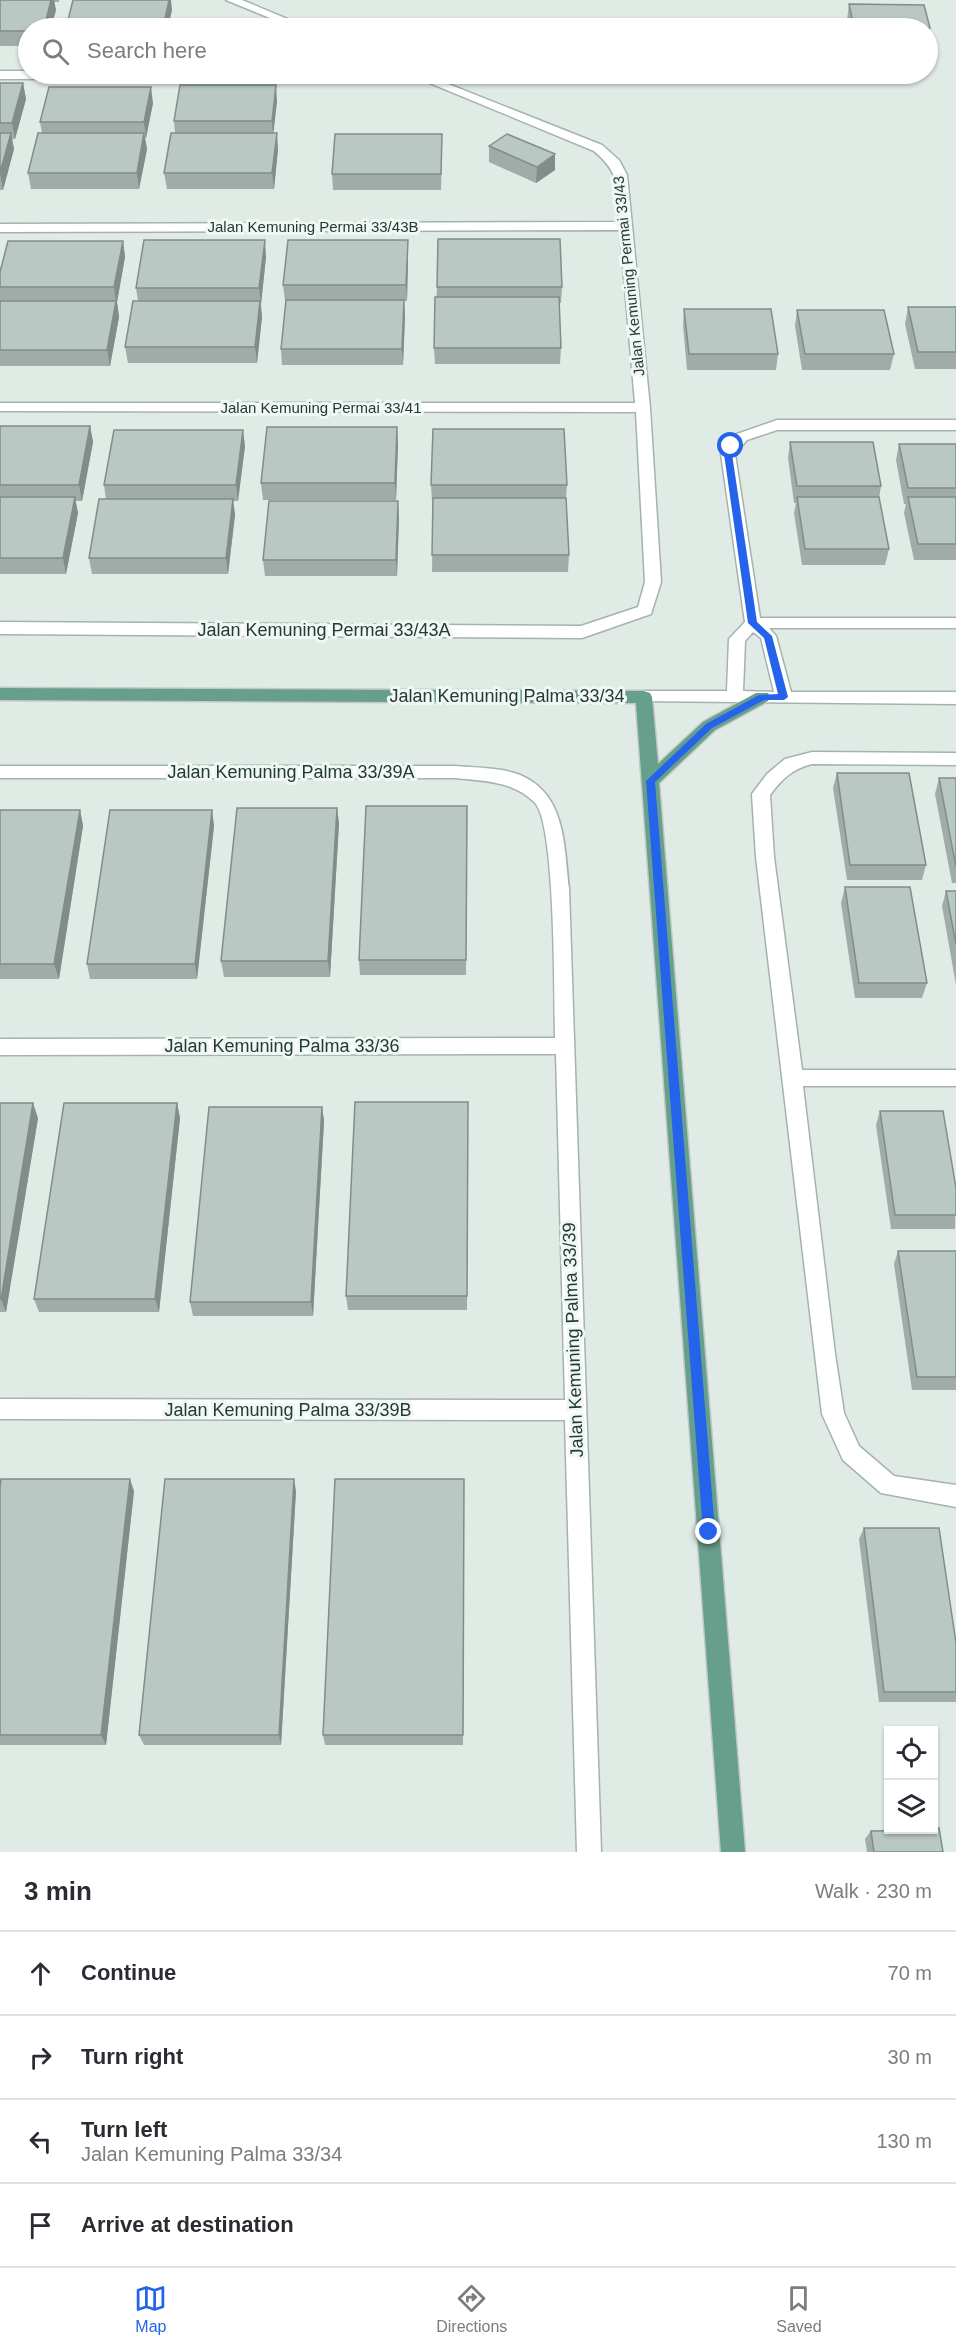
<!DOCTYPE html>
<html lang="en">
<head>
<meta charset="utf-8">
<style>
  :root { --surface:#fff; --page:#f7f7f7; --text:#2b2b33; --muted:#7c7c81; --line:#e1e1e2; --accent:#2563eb }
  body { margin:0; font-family:Helvetica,sans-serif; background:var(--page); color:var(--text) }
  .controls { position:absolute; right:18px; bottom:18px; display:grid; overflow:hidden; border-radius:0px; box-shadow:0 2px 4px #0004 }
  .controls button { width:54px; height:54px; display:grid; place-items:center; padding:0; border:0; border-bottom:2px solid var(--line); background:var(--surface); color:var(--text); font:30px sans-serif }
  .stop { position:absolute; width:18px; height:18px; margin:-14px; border:4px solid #2563eb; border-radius:50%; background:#fff }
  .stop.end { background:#2563eb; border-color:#fff; box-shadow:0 2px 6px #0008 }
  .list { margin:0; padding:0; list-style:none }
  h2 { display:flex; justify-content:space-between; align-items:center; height:78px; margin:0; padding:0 24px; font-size:26px }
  h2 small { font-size:20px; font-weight:400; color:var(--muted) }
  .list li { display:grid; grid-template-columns:39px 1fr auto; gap:18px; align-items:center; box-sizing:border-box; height:84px; padding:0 24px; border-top:2px solid var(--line) }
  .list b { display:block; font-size:22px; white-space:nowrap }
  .list p { margin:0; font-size:20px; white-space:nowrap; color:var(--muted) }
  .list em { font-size:20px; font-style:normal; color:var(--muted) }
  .icon { flex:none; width:33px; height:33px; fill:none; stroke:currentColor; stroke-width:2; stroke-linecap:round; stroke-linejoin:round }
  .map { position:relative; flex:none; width:956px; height:1852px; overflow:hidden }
  .search { position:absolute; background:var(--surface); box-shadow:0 2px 4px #0004; left:18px; right:18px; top:18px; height:66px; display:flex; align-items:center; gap:15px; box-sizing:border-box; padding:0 21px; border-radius:33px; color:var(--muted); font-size:22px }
  .sheet { height:414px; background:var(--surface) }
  nav { display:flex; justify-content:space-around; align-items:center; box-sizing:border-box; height:84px; border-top:2px solid var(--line); background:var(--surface); font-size:16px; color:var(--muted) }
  nav a { display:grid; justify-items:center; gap:3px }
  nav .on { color:var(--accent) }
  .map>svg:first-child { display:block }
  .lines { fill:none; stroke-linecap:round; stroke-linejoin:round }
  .minor-casing { stroke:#a4b3ad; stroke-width:3 }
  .major-casing { stroke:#c1c8c6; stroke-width:3 }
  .minor { fill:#fff; fill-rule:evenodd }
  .major { fill:#679f8d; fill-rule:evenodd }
  .wall { fill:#9faca7 }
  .shaded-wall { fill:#828c88 }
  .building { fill:#b9c8c2; stroke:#828c88; stroke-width:1.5 }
  .route { fill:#2563eb }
  .labels { text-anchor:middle; stroke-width:6; stroke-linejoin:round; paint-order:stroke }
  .far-street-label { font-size:15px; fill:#223b33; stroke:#f1f8f4 }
  .street-label { font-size:18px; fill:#223b33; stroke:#f1f8f4 }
</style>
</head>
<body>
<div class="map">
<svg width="956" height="1852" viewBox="0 0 956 1852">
  <rect width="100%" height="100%" fill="#e1ebe6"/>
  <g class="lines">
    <g class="minor-casing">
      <path id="minor" d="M226 0H242L309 28H294Z
        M0 71H28V74H331L325 78 0 79Z
        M408 74H423L602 145 619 160 627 175 650 408 661 582 651 614 582 638 0 634V622L581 626 638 607 645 582 636 412 0 411V403H635L620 230 0 232V224L619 222C616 187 622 175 594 151Z
        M777 420H956V430H777L747 440 735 454 760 618H956V628H769L776 636 791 692H956V704L638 701 636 697 638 693 644 691H727L729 639 745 622 721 454 737 434ZM753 632 761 638 774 692 743 691 745 641Z
        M812 752 956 753V765L812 764C792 769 782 779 770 795L774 857 802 1070H956V1086H803L835 1354 844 1413 859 1446 894 1476 956 1485V1507L881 1493 843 1460 822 1414 756 857 752 794 767 774 785 759Z
        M0 766H455C476 768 500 767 520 775 566 794 564 846 569 888L601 1852H577L565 1420 0 1419V1399L565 1400 556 1054 0 1055V1039L555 1038C554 1000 556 825 535 803 514 781 484 781 455 778H0Z"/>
    </g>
    <g class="major-casing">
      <path id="major" d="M0 688 644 691 650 693 652 697 658 764 703 722 756 693H768L770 697 768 701 715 730 659 783 745 1852H721L636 703 0 700Z"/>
    </g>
    <use href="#minor" class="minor"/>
    <use href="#major" class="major"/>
  </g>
  <path class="wall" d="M0 0H59V2H54L56 10 51 28H28V46H0Z
    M849 4 930 28 927 40V28H849L847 20Z
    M0 83H23L26 99 15 139H12L14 149 3 190H0Z
    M277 101 273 133 278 149 274 189H167L164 173 175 133 174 121Z
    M153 103 146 138H145L147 149 139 189H31L28 173 42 133 40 122Z
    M489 146 555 170 536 183 489 162Z
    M442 150 441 190H333L332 174Z
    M408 240V257L407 301H404L405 316 403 365H282L281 349 286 301H285L283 285Z
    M123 241 125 257 117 302 119 317 110 366H0V272Z
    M266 257 261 304 262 317 257 363H128L125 347 138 301 136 288Z
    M437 287H562L561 303H559L561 348 560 364H435L434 348Z
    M908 307H956V369H915L905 324Z
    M684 309 778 354 776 370H687L683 325Z
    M797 310 894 354 890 370H802L795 326Z
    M0 426H90L93 442 82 501H75L78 513 66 574H0Z
    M790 442 881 486 879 498 889 549 885 565H802L794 513 796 503H794L788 458Z
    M398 443 396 500H263L261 483Z
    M899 444H956V560H914L904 513 906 504H904L896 460Z
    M245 446 238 501H233L235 515 228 574H92L89 558 106 499 104 485Z
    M431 485H567L566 498 569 555 568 572H432L433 501H432Z
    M399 517 397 576H265L263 560Z
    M837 773 926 865 922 880H847L833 788Z
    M939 778H956V883H952L935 794Z
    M467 806 466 975H360L359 960Z
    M0 810H80L83 826 59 979H0Z
    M212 810 214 826 197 979H90L87 964Z
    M339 823 330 977H224L221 961Z
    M845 887 927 983 922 998H855L841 903Z
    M946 891H956V985L942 906Z
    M468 1102 467 1310H348L346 1296Z
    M0 1103 38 1118 6 1312H0Z
    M177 1103 180 1118 159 1312H39L34 1299Z
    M322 1107 324 1121 313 1316H193L190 1302Z
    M880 1111 956 1188 955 1229H891L876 1125Z
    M898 1251H956V1390H912L894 1264Z
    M464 1479 463 1745H325L323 1735Z
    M0 1488 134 1491 106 1745H0Z
    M296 1491 281 1745H144L139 1735Z
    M864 1528 956 1643V1702H879L859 1539Z
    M871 1831 943 1852H867L865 1839Z"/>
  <path class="shaded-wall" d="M51 0H54L56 10 51 28H44Z
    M169 0H171L172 10 168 28H163Z
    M23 83 26 99 15 139 12 123Z
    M276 85 277 101 273 137 272 121Z
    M151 87 153 103 146 138 144 122Z
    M11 133 14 149 3 190 0 173Z
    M144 133 147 149 139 189 137 173Z
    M277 133 278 149 274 189 272 173Z
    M555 154V170L536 183 537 167Z
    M265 240 266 257 261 304 259 288Z
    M408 240V257L407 301 406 285Z
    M123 241 125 257 117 302 119 317 110 366 107 350 116 302 114 287Z
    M404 300 405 316 403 365 402 349Z
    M260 301 262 317 257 363 255 347Z
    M90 426 93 442 82 501 79 485Z
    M397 427 398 443 396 500 395 483Z
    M243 430 245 446 238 501 236 485Z
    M75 497 78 513 66 574 63 558Z
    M233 499 235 515 228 574 226 558Z
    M398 501 399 517 397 576 396 560Z
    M337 808 339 823 330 977 328 961Z
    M80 810 83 826 59 979 54 964Z
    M212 810 214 826 197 979 195 964Z
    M33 1103 38 1118 6 1312 1 1299Z
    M177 1103 180 1118 159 1312 155 1299Z
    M322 1107 324 1121 313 1316 311 1302Z
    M130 1479 134 1491 106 1745 101 1735Z
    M294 1479 296 1491 281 1745 279 1735Z"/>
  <path class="building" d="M0 0H51L44 28H28V31H0Z
    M73 0H169L163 28H66Z
    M849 4 924 5 930 28 854 27Z
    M0 83H23L12 123H0Z
    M180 85H276L272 121H174Z
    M49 87H151L144 122H40Z
    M0 133H11L0 173Z
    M38 133H144L137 173H28Z
    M171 133H277L272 173H164Z
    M335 134H442L441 174H332Z
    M507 134 555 154 537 167 489 146Z
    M438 239H560L562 287H437Z
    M144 240H265L259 288H136Z
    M288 240H408L406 285H283Z
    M8 241H123L114 287H0V272Z
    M435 297H559L561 348H434Z
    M286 300H404L402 349H281Z
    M0 301H116L107 350H0Z
    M133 301H260L255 347H125Z
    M908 307H956V352H918Z
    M684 309H771L778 354H689Z
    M797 310H884L894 354H805Z
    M0 426H90L79 485H0Z
    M267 427H397L395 483H261Z
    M433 429H564L567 485H431Z
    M114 430H243L236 485H104Z
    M790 442H873L881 486H797Z
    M899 444H956V488H908Z
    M0 497H75L63 558H0Z
    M797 497H879L889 549H805Z
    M908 497H956V544H918Z
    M433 498H566L569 555H432Z
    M99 499H233L226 558H89Z
    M269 501H398L396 560H263Z
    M837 773H909L926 865H850Z
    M939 778H956V867Z
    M366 806H467L466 960H359Z
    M237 808H337L328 961H221Z
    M0 810H80L54 964H0Z
    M110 810H212L195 964H87Z
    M845 887H910L927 983H859Z
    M946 891H956V944Z
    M355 1102H468L467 1296H346Z
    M0 1103H33L1 1299H0Z
    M64 1103H177L155 1299H34Z
    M209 1107H322L311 1302H190Z
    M880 1111H943L956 1188V1215H895Z
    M898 1251H956V1377H917Z
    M1 1479H130L101 1735H0V1488Z
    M165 1479H294L279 1735H139Z
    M335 1479H464L463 1735H323Z
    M864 1528H939L956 1643V1692H884Z
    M933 1828H939L943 1852H874L871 1831 933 1830Z"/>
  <path class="route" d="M729 444 735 446 732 454 757 622 772 636 788 697 784 700H764L712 728 655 782 715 1532 709 1538 703 1532 646 781 706 724 759 695 778 694 764 638 748 623 724 454Z"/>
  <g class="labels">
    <g class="far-street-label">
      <text x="313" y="232">Jalan Kemuning Permai 33/43B</text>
      <text transform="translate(629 276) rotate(-96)" y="5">Jalan Kemuning Permai 33/43</text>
      <text x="321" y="413">Jalan Kemuning Permai 33/41</text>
    </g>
    <g class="street-label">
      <text x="324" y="636">Jalan Kemuning Permai 33/43A</text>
      <text x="507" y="702">Jalan Kemuning Palma 33/34</text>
      <text x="291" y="778">Jalan Kemuning Palma 33/39A</text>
      <text x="282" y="1052">Jalan Kemuning Palma 33/36</text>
      <text transform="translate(573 1340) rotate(-92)" y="6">Jalan Kemuning Palma 33/39</text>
      <text x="288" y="1416">Jalan Kemuning Palma 33/39B</text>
    </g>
  </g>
</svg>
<div class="controls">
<button><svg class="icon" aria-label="locate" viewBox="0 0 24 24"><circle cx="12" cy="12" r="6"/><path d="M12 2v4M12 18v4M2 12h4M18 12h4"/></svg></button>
<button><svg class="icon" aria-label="layers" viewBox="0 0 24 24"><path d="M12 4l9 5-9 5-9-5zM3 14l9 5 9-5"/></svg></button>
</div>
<div class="stop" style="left:731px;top:446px"></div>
<div class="stop end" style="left:709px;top:1532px"></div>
<div class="search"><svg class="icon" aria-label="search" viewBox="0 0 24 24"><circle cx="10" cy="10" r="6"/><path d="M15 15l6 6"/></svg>Search here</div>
</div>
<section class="sheet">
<h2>3 min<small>Walk · 230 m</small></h2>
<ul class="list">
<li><svg class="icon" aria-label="ahead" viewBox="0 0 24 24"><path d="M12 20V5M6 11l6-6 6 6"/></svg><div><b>Continue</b></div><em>70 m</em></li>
<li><svg class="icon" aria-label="right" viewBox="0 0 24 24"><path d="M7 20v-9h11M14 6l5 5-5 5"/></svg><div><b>Turn right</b></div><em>30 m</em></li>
<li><svg class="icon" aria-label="left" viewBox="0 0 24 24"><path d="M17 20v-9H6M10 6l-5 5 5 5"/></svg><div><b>Turn left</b><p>Jalan Kemuning Palma 33/34</p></div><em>130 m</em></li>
<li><svg class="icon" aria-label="arrive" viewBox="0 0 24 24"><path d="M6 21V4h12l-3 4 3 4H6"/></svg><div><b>Arrive at destination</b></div></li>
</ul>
</section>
<nav>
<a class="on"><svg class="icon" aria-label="map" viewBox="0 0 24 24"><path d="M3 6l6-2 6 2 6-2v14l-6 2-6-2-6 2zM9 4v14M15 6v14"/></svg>Map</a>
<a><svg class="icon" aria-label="directions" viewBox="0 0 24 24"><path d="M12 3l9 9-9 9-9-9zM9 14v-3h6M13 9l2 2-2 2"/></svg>Directions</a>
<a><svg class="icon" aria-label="saved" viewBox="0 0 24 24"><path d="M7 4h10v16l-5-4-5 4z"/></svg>Saved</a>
</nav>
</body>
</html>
